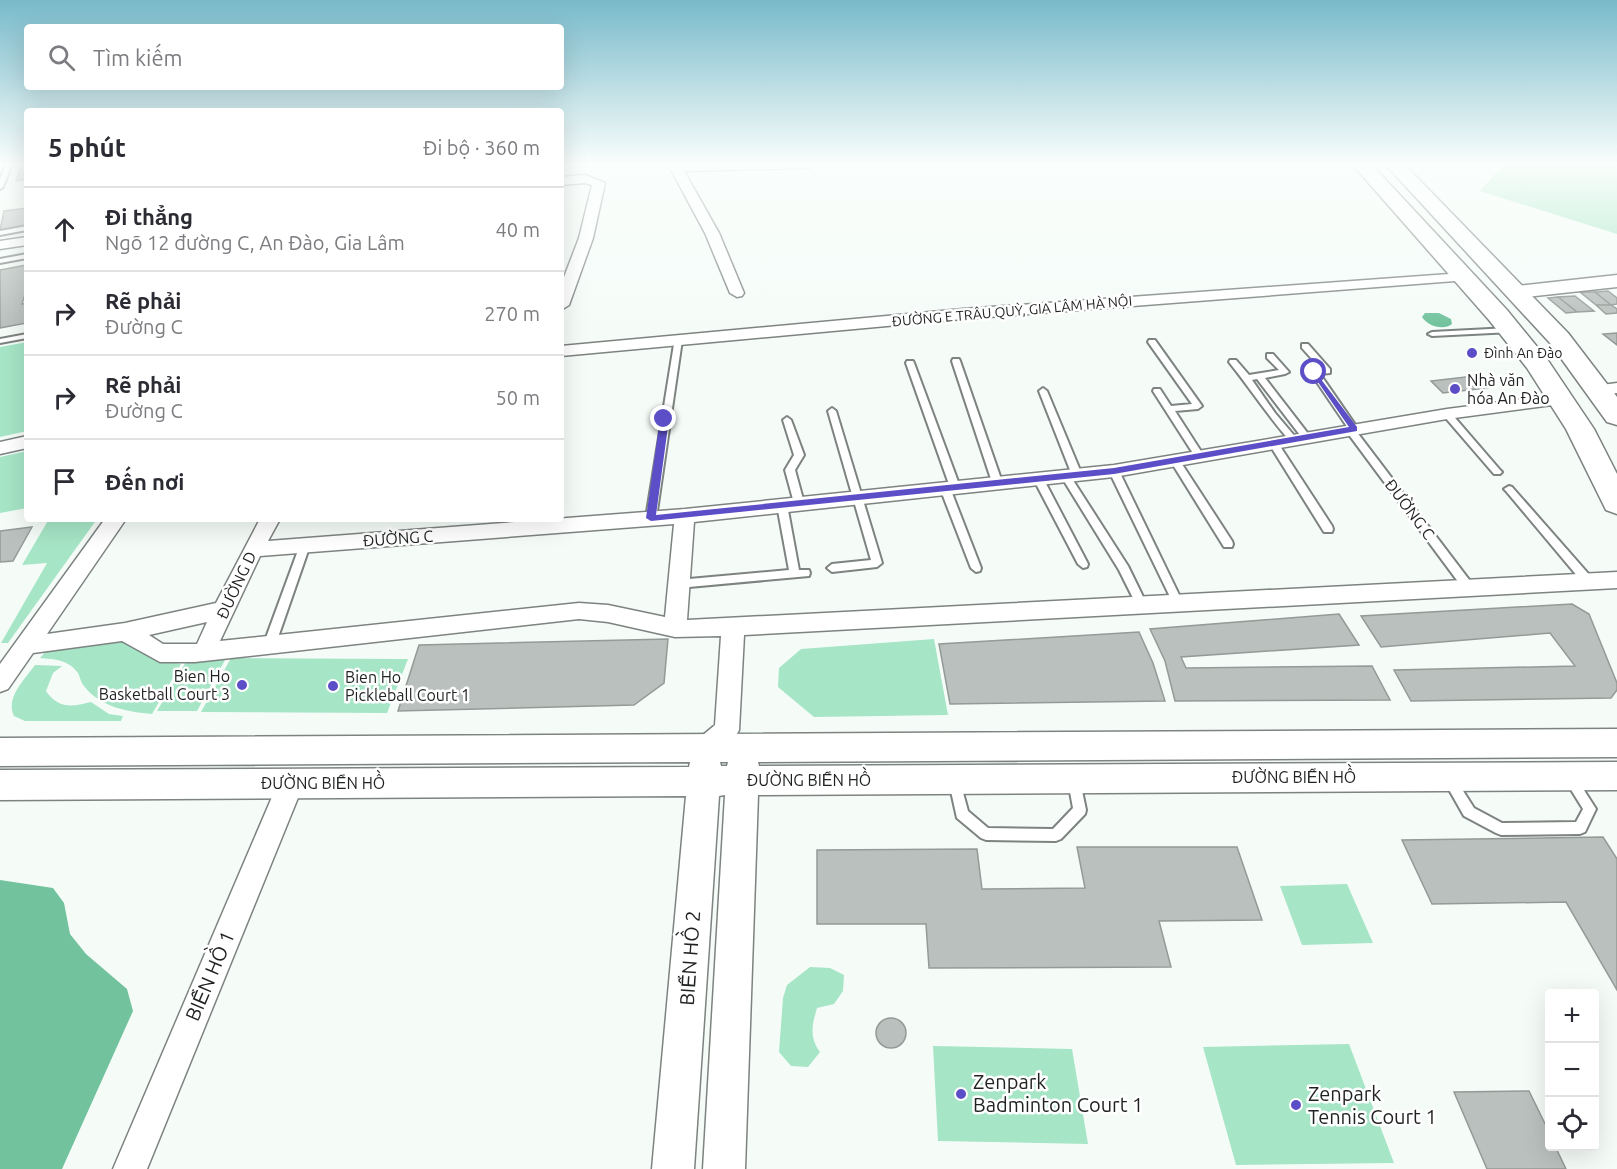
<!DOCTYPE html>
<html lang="vi">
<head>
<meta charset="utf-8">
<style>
  :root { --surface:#fff; --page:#f2f2f3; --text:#2b2b33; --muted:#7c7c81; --line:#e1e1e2 }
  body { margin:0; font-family:Ubuntu,sans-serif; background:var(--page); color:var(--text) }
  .controls { position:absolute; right:18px; bottom:18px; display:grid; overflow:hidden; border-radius:6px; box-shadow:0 6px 24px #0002 }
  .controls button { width:54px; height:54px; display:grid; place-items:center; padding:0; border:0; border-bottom:2px solid var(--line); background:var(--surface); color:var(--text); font:30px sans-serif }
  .stop { position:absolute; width:18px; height:18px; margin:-14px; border:4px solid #5c4ec6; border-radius:50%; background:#fff }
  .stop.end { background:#5c4ec6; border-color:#fff; box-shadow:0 2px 6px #0008 }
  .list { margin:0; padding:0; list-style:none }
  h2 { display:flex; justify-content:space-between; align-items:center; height:78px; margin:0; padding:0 24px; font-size:26px }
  h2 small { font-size:20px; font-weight:400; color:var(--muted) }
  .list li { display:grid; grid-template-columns:39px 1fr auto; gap:18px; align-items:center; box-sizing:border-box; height:84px; padding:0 24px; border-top:2px solid var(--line) }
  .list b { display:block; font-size:22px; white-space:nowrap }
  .list p { margin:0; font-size:20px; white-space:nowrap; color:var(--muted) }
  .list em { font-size:20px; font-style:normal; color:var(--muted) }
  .icon { flex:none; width:33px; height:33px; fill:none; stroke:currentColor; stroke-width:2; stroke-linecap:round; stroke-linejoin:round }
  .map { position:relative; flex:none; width:1617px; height:1169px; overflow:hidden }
  .search { position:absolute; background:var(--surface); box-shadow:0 6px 24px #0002; left:24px; top:24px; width:540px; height:66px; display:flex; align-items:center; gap:15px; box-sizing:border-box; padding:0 21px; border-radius:6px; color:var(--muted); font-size:22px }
  .panel { position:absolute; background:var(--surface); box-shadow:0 6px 24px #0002; left:24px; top:108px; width:540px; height:414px; border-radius:6px }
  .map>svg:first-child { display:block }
  .green { fill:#a6e5c6 }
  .water { fill:#71c29d }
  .building { fill:#bac0bd; stroke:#949a97; stroke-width:1.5 }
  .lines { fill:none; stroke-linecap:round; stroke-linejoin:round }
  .service-casing { stroke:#7d8380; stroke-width:4 }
  .minor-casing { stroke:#7d8380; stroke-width:3 }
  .tertiary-casing { stroke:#7d8380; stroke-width:3 }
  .primary-casing { stroke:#7d8380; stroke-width:3 }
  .service { fill:#fff; fill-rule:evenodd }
  .minor { fill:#fff; fill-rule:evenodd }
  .tertiary { fill:#fff; fill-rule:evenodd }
  .primary { fill:#fff; fill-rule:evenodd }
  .route { fill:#5c4ec6 }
  .poi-dot { fill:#5c4ec6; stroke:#fff; stroke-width:2 }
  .labels { text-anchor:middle; stroke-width:5; stroke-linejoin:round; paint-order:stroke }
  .far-street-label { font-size:14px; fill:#1f2220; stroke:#fff }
  .far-poi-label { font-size:14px; fill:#1f2220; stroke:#fff; text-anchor:start }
  .poi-label { font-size:16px; fill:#1f2220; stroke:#fff; text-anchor:start }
  .street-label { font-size:16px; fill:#1f2220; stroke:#fff }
  .near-street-label { font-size:20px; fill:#1f2220; stroke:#fff }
  .near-poi-label { font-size:20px; fill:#1f2220; stroke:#fff; text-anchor:start }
</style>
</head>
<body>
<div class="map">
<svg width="1617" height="1169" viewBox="0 0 1617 1169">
  <rect width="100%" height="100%" fill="#f5fcf8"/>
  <path class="green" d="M1504 164H1617V234L1480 191Z
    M27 342V431L0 437V347Z
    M27 451V508L0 513V457Z
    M49 519H97L8 643H1L47 563 22 565Z
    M934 639 948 715 814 717 778 687 779 668 801 649Z
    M126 640 151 658 181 664 152 714C128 712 100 707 84 686 81 683 80 677 78 673 69 660 54 659 40 658L46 651Z
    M231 658 408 659 387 713 201 712Z
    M187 660H225L197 711H157Z
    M35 665 62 666 53 673 46 691C58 709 72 707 91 702L109 714 123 716 121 721H25L14 716C5 698 25 679 35 665Z
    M1347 884 1373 943 1302 945 1280 886Z
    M810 967 830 968 844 975 843 991 834 1004 817 1008C812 1025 809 1037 820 1052L808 1067 791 1066 779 1052 783 998 787 985Z
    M1349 1044 1394 1163 1236 1165 1203 1047Z
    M933 1046 1072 1049 1088 1144 938 1141Z"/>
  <path class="water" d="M1425 313H1439L1451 319 1452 324C1443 331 1428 326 1422 317Z
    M0 880 53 888 64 903 70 934 86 954 127 989 133 1011 62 1169H0Z"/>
  <path class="building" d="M27 164V179L16 181 22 165Z
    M27 208V226L0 230 4 211Z
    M27 265V287L22 304 27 303V323L0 328V270Z
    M1608 291 1617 298V304L1611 305 1595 292Z
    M1580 292H1595L1611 305H1596Z
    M1575 296 1594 311 1577 312 1558 297Z
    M1558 297 1577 312 1566 313 1548 298Z
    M1596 305H1611L1617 309V313L1606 314Z
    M1617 333V345L1603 334Z
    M1474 376 1487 388 1443 393 1431 381Z
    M32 527 13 561 0 562V531Z
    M1572 604 1589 614 1617 683V690L1611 698 1411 701 1394 670 1575 666 1550 633 1381 647 1361 616Z
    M1339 614 1359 645 1181 657 1186 668 1372 666 1390 700 1175 701 1165 661 1150 629Z
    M1139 632 1153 663 1165 701 950 704 939 644Z
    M668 639 664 683 634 705 398 711 419 645Z
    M1603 837 1617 859V990L1566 902 1432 904 1402 840Z
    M1077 847H1237L1262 920 1159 921 1171 967 929 968 926 924H817V850L977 849 982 889 1085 888Z
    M876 1033a15 15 0 1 1 30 0a15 15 0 1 1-30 0Z
    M1529 1091 1550 1134V1146H1555L1566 1169H1487L1454 1092Z"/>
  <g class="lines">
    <g class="service-casing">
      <path id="service" d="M6 164H12L3 187 0 189V179Z
        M27 226V230L0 235V231Z
        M27 254V258L0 263V259Z
        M1509 328 1513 330 1512 332 1432 336 1428 334 1432 332Z
        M27 334V338L0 343V339Z
        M675 338H678L682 340 656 518 651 521 646 518Z
        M1149 340H1155L1202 406 1198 409 1175 411 1204 456 1202 458H1196L1153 391 1154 389H1160L1171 406 1192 404 1148 342Z
        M1302 344H1308L1330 369V373L1320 374 1358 429 1356 431 1473 585 1474 588 1473 591H1465L1347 432 1346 430 1348 428 1310 372 1311 370 1321 369 1302 348Z
        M1267 354H1273L1289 372 1285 374 1265 378 1309 435 1310 437 1309 439H1303L1257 379 1252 380 1275 413 1297 439 1293 442 1290 441C1268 416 1250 388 1229 362L1230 360H1236L1249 375 1279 370 1267 358Z
        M953 359H959L960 361 1002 482 1000 484 997 485 992 482 952 361Z
        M907 361H913L914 363 960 487 958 489 955 490 950 487 906 363Z
        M1043 388 1047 391 1082 475 1080 477 1077 478 1072 475 1039 391Z
        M832 408 836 411 882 563 877 567 832 572 827 568 832 564 871 560 828 411Z
        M1447 411 1450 412 1500 470 1502 472 1500 474H1494L1444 416V412Z
        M787 417 791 420 804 455 795 470 804 503 799 506 794 503 785 470 794 455 783 420Z
        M1273 439 1276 440 1332 526 1333 529 1332 532H1324L1268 442Z
        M1175 457 1178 458 1232 541 1233 544 1232 547H1224L1170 460Z
        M1114 468 1119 471 1183 603 1182 606H1174L1173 603 1109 471Z
        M1066 473 1069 474 1128 566 1147 605 1146 608H1138L1119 570 1061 476Z
        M1038 475 1043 478 1088 564 1087 567 1083 568 1078 564 1033 478Z
        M945 485 950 488 981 568 980 571 976 572 971 568 940 488Z
        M1509 486 1512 487 1592 578 1593 581 1592 584H1584L1506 491 1504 489Z
        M782 502 787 505 799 570H809L810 573 809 576 678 588 674 587 673 584 674 581 678 580 789 570 777 505Z
        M305 541 310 545 275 646 273 649H265L263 646 300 545Z
        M1449 773 1453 775 1474 808 1502 823 1576 822 1583 809 1565 780 1567 776 1571 774 1575 776 1596 809 1585 832 1580 834 1501 835 1496 833 1464 816 1443 779 1445 775Z
        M1074 775 1078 777 1080 781 1086 810 1085 814 1061 839 1056 841 986 840 981 838 957 818 949 782 951 778 955 776 959 778 968 811 988 828 1053 829 1073 808 1068 781 1070 777Z"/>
    </g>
    <g class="minor-casing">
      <path id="minor" d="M668 164H815L809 168 684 171 719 233 744 293 742 296 737 297 730 293 705 233Z
        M585 175 605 183 593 238 569 305 561 310V285L579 238 592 185 585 183 561 185V177Z
        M27 237V245L0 249V241Z
        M1463 273 1468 274 1470 277 1468 280 963 319 561 356V346L963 309Z
        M1617 383V393L1600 395 1592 390 1594 386Z
        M1562 394 1568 395 1571 399 1568 403 1447 419 1114 477 694 522 687 620 1617 572V588L744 635 739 730C732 745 714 762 697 756L694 748 697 740 715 725 721 636 675 637 608 622 579 619 195 662H160L122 641 33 653 8 689 0 692V664L105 519H126L47 634 125 623 216 603 260 519H280L268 541 685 509 1114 465 1447 409ZM674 524 665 617 608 605 579 603 220 641 260 556ZM207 622 197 644H163L149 635Z
        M27 436V448L0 454V442Z
        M291 772 300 775 304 783 147 1169H113L278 783 282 775Z"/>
    </g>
    <g class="tertiary-casing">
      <path id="tertiary" d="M1617 275V287L1517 298 1507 292 1517 286Z
        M1617 729V757L758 762 759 766 1617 762V790L758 795 745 1169H703L725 795 719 796 694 1169H652L686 796 0 800V770L689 767 690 762 0 766V738ZM720 762H728L727 766H721Z"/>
    </g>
    <g class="primary-casing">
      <path id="primary" d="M1352 164H1371L1507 310 1547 359 1594 429 1617 474V514L1606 510 1566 429 1527 368 1489 320Z
        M1385 164H1404L1568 333 1617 397V425L1607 422 1550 343Z"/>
    </g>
    <use href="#service" class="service"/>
    <use href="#minor" class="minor"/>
    <use href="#tertiary" class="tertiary"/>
    <use href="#primary" class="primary"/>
  </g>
  <linearGradient id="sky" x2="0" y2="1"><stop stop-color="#78baca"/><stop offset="0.5" stop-color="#fafefc"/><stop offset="1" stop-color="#fafefc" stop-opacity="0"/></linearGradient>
  <rect width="1617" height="327" fill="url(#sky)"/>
  <path class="route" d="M1314 370 1357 427V431L1114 474 651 521 646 518 660 419 664 417 669 419 656 515 1114 468 1349 427 1311 372Z"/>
  <g class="poi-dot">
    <circle cx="1472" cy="353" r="6"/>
    <circle cx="1455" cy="389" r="6"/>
    <circle cx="242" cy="685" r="6"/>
    <circle cx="333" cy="686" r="6"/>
    <circle cx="961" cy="1094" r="6"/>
    <circle cx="1296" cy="1105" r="6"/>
  </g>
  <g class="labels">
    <g class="far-street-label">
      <text transform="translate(1012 311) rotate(-5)" y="5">ĐƯỜNG E TRÂU QUỲ, GIA LÂM HÀ NỘI</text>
    </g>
    <g class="far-poi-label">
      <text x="1484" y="358">Đình An Đào</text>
    </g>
    <g class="poi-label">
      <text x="1467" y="386">Nhà văn<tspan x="1467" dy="18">hóa An Đào</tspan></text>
      <text x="230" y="682" text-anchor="end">Bien Ho<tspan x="230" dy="18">Basketball Court 3</tspan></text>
      <text x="345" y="683">Bien Ho<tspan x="345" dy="18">Pickleball Court 1</tspan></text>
    </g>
    <g class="street-label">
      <text transform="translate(1410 509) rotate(53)" y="6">ĐƯỜNG C</text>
      <text transform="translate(398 538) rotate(-4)" y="6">ĐƯỜNG C</text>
      <text transform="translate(236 585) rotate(-65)" y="6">ĐƯỜNG D</text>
      <text x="1294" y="783">ĐƯỜNG BIỂN HỒ</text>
      <text x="809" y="786">ĐƯỜNG BIỂN HỒ</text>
      <text x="323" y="789">ĐƯỜNG BIỂN HỒ</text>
    </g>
    <g class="near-street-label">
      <text transform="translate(690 958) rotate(-86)" y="7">BIỂN HỒ 2</text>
      <text transform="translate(210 976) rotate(-67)" y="7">BIỂN HỒ 1</text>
    </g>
    <g class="near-poi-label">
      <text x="973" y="1089">Zenpark<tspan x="973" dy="23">Badminton Court 1</tspan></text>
      <text x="1308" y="1101">Zenpark<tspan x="1308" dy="23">Tennis Court 1</tspan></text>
    </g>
  </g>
</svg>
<div class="controls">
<button>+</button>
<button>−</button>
<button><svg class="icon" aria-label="locate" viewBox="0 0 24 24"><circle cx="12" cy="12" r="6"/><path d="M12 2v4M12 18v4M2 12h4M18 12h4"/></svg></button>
</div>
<div class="stop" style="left:1314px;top:372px"></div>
<div class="stop end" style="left:664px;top:419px"></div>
<div class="search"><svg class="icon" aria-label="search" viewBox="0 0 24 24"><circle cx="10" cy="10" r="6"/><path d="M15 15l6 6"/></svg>Tìm kiếm</div>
<section class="panel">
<h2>5 phút<small>Đi bộ · 360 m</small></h2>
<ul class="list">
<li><svg class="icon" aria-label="ahead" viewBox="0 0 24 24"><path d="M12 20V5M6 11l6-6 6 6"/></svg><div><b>Đi thẳng</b><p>Ngõ 12 đường C, An Đào, Gia Lâm</p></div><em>40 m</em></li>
<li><svg class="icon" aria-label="right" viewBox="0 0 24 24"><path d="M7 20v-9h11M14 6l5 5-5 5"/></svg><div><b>Rẽ phải</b><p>Đường C</p></div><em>270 m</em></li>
<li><svg class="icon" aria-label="right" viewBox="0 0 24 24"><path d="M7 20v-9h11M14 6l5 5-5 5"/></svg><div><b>Rẽ phải</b><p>Đường C</p></div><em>50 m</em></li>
<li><svg class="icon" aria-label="arrive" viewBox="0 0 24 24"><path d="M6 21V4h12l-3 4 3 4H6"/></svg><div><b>Đến nơi</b></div></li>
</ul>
</section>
</div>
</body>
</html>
